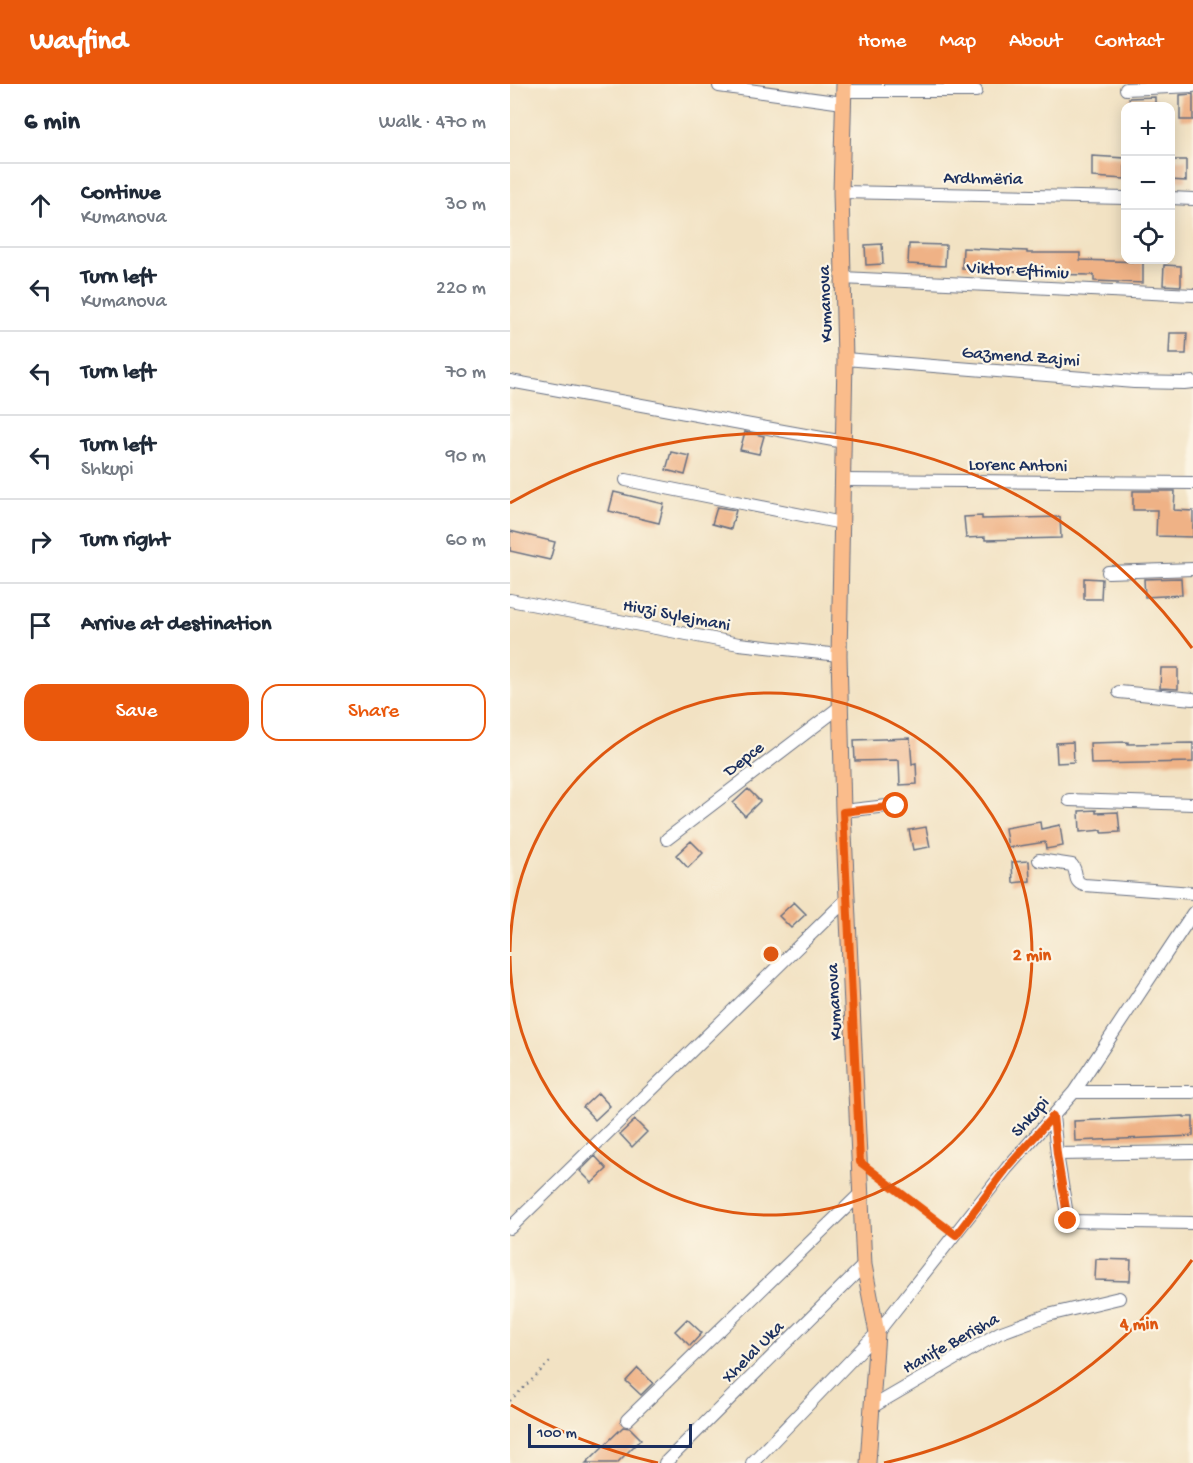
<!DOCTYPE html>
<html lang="en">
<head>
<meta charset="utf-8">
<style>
  :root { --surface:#fff; --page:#f2f2f3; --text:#1f2937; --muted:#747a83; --line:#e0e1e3; --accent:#ea580c }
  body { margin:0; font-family:"Gochi Hand",sans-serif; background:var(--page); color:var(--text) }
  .controls { position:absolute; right:18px; top:18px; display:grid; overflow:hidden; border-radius:12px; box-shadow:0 3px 15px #0003 }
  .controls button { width:54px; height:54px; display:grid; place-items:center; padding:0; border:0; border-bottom:2px solid var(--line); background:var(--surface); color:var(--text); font:30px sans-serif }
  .scale { position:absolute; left:18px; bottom:15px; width:164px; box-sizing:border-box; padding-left:6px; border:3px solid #1b2f5e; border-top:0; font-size:16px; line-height:21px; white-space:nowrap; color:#1b2f5e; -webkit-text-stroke:4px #fcf5e5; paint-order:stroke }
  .stop { position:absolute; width:18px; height:18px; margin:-14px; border:4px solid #ea580c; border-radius:50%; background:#fff }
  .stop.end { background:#ea580c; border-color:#fff; box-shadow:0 2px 6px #0008 }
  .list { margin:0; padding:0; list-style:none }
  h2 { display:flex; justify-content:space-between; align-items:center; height:78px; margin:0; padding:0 24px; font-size:26px }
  h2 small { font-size:20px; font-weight:400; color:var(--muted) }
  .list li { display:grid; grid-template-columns:39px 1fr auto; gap:18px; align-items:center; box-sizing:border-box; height:84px; padding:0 24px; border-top:2px solid var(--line) }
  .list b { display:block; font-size:22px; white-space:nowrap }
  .list p { margin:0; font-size:20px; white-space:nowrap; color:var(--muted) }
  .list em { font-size:20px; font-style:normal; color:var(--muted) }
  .actions { display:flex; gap:12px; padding:18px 24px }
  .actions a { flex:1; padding:14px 0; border:2px solid var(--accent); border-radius:18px; text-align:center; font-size:21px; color:var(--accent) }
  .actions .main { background:var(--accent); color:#fff }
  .icon { flex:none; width:33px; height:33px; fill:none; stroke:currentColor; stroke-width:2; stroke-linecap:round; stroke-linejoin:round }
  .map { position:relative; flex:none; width:683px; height:1379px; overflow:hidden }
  header { display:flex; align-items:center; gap:36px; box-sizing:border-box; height:84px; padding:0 30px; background:var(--accent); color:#fff }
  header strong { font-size:28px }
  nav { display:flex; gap:33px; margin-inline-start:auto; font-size:21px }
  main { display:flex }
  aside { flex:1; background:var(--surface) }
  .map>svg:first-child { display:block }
  .building { fill:#efb286 }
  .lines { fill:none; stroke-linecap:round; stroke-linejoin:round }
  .minor-casing { stroke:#666e81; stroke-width:14 }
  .major-casing { stroke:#666e81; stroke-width:17 }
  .path { stroke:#666e81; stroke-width:2; stroke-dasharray:1.5 4.5; stroke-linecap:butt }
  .minor { stroke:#fff; stroke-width:12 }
  .major { stroke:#fabc8b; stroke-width:15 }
  .route { stroke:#ea580c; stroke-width:8 }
  .ring { fill:none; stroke:#de5710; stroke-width:3 }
  .labels { text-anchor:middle; stroke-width:4.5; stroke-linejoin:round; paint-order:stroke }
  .street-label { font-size:18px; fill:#1b2f5e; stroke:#fcf5e5 }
  .centre { fill:#de5710; stroke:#fcf5e5; stroke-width:3 }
  .ring-label { font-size:18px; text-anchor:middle; font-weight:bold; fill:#de5710; stroke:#fcf5e5; stroke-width:4.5; stroke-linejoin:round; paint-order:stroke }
</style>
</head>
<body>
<header>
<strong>Wayfind</strong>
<nav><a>Home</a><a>Map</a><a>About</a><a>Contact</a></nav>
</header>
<main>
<aside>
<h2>6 min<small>Walk · 470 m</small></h2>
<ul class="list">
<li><svg class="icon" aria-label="ahead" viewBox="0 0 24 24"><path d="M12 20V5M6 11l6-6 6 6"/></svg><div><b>Continue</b><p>Kumanova</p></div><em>30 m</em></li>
<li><svg class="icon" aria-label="left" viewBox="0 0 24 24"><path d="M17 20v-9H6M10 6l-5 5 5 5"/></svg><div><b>Turn left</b><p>Kumanova</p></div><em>220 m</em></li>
<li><svg class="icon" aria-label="left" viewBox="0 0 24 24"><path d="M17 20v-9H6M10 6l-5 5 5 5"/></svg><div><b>Turn left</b></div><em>70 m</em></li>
<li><svg class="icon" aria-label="left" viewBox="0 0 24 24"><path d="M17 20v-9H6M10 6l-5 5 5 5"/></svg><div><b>Turn left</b><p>Shkupi</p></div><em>90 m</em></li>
<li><svg class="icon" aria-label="right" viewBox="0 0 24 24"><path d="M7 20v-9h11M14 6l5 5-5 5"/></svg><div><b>Turn right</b></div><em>60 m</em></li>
<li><svg class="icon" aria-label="arrive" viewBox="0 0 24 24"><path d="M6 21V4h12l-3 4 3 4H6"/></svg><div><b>Arrive at destination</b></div></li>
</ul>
<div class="actions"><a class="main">Save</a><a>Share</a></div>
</aside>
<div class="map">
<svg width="683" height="1379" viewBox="0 0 683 1379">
  <rect width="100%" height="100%" fill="#fcf5e5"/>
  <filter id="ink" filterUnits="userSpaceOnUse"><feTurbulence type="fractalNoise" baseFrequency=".0167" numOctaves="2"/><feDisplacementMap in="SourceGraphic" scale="12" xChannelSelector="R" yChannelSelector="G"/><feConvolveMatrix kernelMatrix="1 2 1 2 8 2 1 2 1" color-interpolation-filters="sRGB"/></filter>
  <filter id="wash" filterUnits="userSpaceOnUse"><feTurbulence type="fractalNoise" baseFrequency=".008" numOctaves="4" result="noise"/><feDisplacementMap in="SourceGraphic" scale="24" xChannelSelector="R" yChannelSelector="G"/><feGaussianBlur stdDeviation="1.35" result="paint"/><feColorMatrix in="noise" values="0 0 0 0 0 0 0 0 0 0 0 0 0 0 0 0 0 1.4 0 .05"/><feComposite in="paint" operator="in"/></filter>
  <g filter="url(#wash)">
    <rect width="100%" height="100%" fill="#f2e2c3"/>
    <g id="blocks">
      <path class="building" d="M683 10V36H670V11Z
        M645 13V22H620L619 14Z
        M582 72 615 74V95L582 93Z
        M660 76H676V97L660 96Z
        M372 160 373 180 356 181 355 161Z
        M399 160 436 161 435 182 398 180Z
        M453 164 517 167V169H570V176L633 178V199L584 197V191L521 190V188L452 184Z
        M654 181 671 182V202L653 201Z
        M660 249H677L676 270H659Z
        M235 348 254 352 249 370 230 366Z
        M161 368 180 372 175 391 156 386Z
        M623 407H665L664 426 683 427V453L646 452 647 426H623Z
        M104 408 154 420 149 439 99 427Z
        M207 423 226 426 221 445 202 440Z
        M472 432V435L550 433 551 454 475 456V453L456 454 454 433Z
        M0 447 45 458 40 476 0 467Z
        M574 494 592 495 591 515H574Z
        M671 494 672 511 635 513 634 495Z
        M651 584H668V605L650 604Z
        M400 654 402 680 406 679 407 700 390 701 389 676 345 677 344 656Z
        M563 658 564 678 547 679 546 659Z
        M618 658V660L683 659V678L581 680 580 659Z
        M238 705 250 717 235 732 223 719Z
        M586 726V729L608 728 610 748 592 749V746L570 748 569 727Z
        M530 738 531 745 550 741 553 762 536 765 535 758 498 764 495 744Z
        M416 743 420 763 403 766 399 746Z
        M181 757 193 769 178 784 166 771Z
        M519 777 520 797 503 799 502 778Z
        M284 818 296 830 281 844 269 832Z
        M88 1009 100 1022 85 1036 73 1023Z
        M674 1032V1033H683V1052L565 1057 564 1037Z
        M125 1036 137 1048 122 1063 110 1050Z
        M85 1072 97 1085 82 1099 70 1087Z
        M586 1175 621 1176 620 1197 585 1196Z
        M177 1235 192 1249 180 1262 165 1247Z
        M128 1284 143 1299 131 1311 116 1297Z
        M113 1343 120 1344 131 1355 107 1379H76Z"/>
    </g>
  </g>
  <g filter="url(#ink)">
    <use href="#blocks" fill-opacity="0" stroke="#666e81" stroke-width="1.5"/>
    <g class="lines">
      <g class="minor-casing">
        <path id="minor" d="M209 2 333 19
          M616 5 683 2
          M334 7H466
          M331 108 616 114
          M660 114 683 115
          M332 194 683 211
          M335 275 624 298 674 299 683 298
          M0 297 334 358
          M116 396 332 439
          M333 396 683 399
          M598 488 683 485
          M0 516 229 560 329 571
          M609 608 683 615
          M559 716 683 720
          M333 727 386 721
          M157 755 331 622
          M529 776 562 781C569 790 562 797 574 801L683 809
          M564 1008H683
          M543 1032 547 1070 558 1137 683 1139
          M547 1070 683 1068
          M0 1144 338 814
          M362 1323 489 1249 538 1231 609 1214
          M117 1336 352 1108
          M155 1379 354 1181
          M242 1379 367 1249 497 1084 564 1008 683 829"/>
      </g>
      <g class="major-casing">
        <path id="major" d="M334 0 331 108 335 275 329 571 333 727 354 1181 367 1249 358 1379"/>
      </g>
      <path class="path" d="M362 1087 436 1144
        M0 1317 41 1277"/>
      <use href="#minor" class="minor"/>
      <use href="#major" class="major"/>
    </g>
  </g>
  <g class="lines" filter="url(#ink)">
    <path class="route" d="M386 722 333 728 350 1078 446 1151 497 1084 543 1032 547 1070 558 1137"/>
  </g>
  <g class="ring">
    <path d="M0 868A261 261 0 1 1 0 872"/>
    <path d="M682 1176A521 521 0 0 1 374 1379M148 1379A521 521 0 0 1 1 1321M0 419A521 521 0 0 1 682 564"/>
  </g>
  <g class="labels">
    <g class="street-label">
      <text transform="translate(473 93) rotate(1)" y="6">Ardhmëria</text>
      <text transform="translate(508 185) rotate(3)" y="6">Viktor Eftimiu</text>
      <text transform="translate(314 220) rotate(-92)" y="6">Kumanova</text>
      <text transform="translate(511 271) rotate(4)" y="6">Gazmend Zajmi</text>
      <text transform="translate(508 380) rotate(1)" y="6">Lorenc Antoni</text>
      <text transform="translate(167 530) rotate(11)" y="6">Hivzi Sylejmani</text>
      <text transform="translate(233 674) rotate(-38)" y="6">Depce</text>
      <text transform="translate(323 918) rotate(-93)" y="6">Kumanova</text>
      <text transform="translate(519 1032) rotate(-48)" y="6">Shkupi</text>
      <text transform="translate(440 1258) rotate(-29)" y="6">Hanife Berisha</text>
      <text transform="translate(242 1267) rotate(-45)" y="6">Xhelal Uka</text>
    </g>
  </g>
  <circle cx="261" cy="870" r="9" class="centre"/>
  <g class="ring-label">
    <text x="522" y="876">2 min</text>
    <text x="629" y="1245">4 min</text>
  </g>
</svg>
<div class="controls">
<button>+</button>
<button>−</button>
<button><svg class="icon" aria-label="locate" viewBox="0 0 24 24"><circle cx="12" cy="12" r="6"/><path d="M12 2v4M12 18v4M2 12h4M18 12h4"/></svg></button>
</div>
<div class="scale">100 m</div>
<div class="stop" style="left:386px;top:722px"></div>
<div class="stop end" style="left:558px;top:1137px"></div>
</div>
</main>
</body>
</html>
